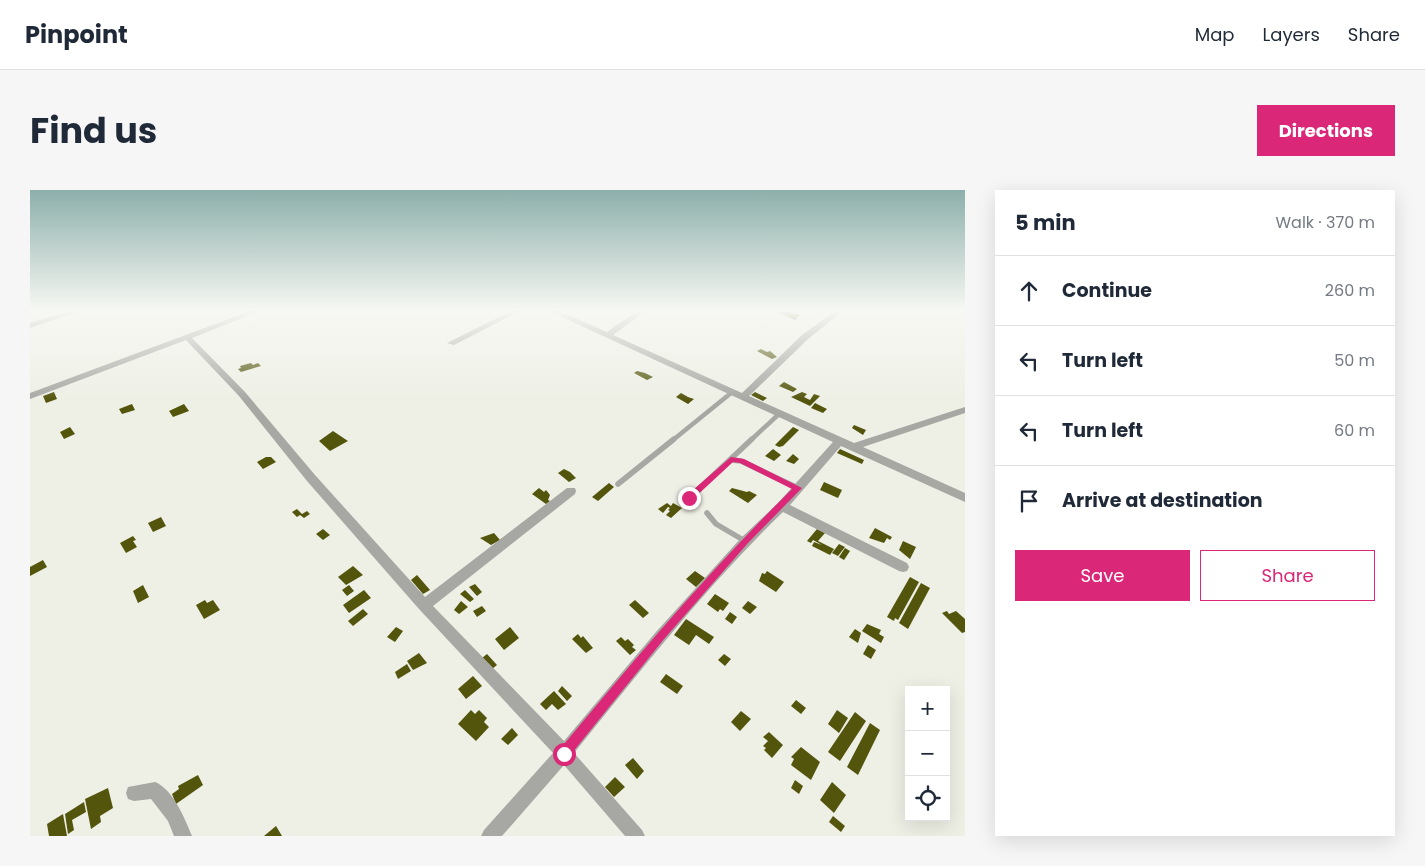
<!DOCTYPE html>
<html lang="en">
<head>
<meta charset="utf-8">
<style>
  :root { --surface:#fff; --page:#f6f6f7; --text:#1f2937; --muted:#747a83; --line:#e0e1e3; --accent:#db2777 }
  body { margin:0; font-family:Poppins,sans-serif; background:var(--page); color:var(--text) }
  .controls { position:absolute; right:15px; bottom:15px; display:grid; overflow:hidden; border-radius:0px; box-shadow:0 5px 20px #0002 }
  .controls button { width:45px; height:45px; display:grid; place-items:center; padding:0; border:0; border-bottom:1px solid var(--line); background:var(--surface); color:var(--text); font:25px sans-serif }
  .stop { position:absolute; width:15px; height:15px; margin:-11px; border:4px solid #db2777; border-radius:50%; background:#fff }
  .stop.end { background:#db2777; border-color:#fff; box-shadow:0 1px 5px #0008 }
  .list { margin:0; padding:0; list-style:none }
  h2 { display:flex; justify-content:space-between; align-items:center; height:65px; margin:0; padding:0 20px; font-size:21px }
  h2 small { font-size:16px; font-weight:400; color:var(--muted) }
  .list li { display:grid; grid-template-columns:32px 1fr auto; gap:15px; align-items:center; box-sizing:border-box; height:70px; padding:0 20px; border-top:1px solid var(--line) }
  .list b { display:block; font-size:19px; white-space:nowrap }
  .list em { font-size:16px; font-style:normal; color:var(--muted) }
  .actions { display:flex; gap:10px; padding:15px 20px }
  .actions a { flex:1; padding:11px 0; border:1px solid var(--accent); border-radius:0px; text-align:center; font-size:18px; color:var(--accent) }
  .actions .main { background:var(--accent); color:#fff }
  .icon { flex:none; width:28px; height:28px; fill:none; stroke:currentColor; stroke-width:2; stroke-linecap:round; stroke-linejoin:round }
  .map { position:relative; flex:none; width:935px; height:646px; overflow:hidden; border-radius:0px }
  header { display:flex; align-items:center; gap:30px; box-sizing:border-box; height:70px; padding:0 25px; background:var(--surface); border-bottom:1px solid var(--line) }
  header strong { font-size:24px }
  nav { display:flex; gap:28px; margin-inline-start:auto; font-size:18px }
  .intro { display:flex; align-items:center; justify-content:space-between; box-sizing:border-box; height:120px; padding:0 30px }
  h1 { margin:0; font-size:35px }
  .button { padding:12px 22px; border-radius:0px; background:var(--accent); color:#fff; font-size:18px; font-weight:700 }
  main { display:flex; gap:30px; padding:0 30px }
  aside { flex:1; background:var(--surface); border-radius:0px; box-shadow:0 5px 20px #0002 }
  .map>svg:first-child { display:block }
  .building { fill:#53550c }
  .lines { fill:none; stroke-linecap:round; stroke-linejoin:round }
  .lane-far1 { stroke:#a7a7a3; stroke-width:4.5 }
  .lane { stroke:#a7a7a3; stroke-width:5.5 }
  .street { fill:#a7a7a3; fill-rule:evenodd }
  .route { fill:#db2777 }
</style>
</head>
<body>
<header>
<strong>Pinpoint</strong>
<nav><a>Map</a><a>Layers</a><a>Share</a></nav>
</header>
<div class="intro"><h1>Find us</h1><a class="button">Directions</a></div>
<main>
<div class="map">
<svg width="935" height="646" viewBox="0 0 935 646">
  <rect width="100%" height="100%" fill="#eeefe5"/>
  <path class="building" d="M752 121 763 123 770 125 765 130 748 123Z
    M731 159 737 162 740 161 747 167 742 169 727 161Z
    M221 173 223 175 228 173 231 176 211 182 208 179 211 178 210 176Z
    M607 181 615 183 623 187 617 190 604 183Z
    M754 192 767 199 763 202 749 196Z
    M24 202 27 209 16 213 13 206Z
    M725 202 737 208 733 211 721 205Z
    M772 202 777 204 774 207 780 210 784 204 790 206 780 216 761 207Z
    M651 203 658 207 664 209 658 214 646 207Z
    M785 213 797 219 793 223 781 218Z
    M102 214 105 220 92 224 89 219Z
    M154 214 159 221 143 227 139 221Z
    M824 235 836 240 833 245 822 238Z
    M40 237 45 244 34 249 30 242Z
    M763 237 769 240 753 256 749 257 745 255Z
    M303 241 318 251 300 261 289 251Z
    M743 259 751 265 744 271 735 266Z
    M810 259 834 270 832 274 807 263Z
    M763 264 769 269 764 274 756 271Z
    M236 267H241L246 272 233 279 227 272Z
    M534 279 540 282 546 288 539 292 528 283Z
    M794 292 812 300 808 308 790 300Z
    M579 293 584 297 568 311 562 307Z
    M509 298 514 302 516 300 520 305 518 310 520 311 516 314 502 304Z
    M702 298 717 302 719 301 727 305 718 313 699 301Z
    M637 313 641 316 643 313 652 318 641 328 636 325 640 321 638 320 640 318 638 317 633 323 628 319Z
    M267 319 272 324 277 321 280 324 274 328 270 325 267 327 262 322Z
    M131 327 136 336 123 342 118 333Z
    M845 338 862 347 860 350 857 348 854 353 839 348Z
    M293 339 300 345 293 350 286 344Z
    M787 339 795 343 788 351 804 359 800 365 782 356 784 352 792 355 783 350 781 353 777 351Z
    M464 343 470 350 461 355 450 348Z
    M103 346 106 350 103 351 107 357 96 363 90 353Z
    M873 351 886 357 880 369 869 360Z
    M809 354 815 357 808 366 802 363Z
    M815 358 820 361 814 370 809 367Z
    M13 370 17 377 0 386V377Z
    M323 376 333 385 316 395 308 387Z
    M665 381 675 388 666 397 656 389Z
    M737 381 754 392 746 402 729 391 732 383 735 384Z
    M387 385 400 400 393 404 381 390Z
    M880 387 889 392 868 430 865 428 864 431 857 427Z
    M891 393 900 398 878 439 869 433Z
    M445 394 452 402 447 406 439 397Z
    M113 395 119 407 108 413 103 401Z
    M319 395 324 401 317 406 312 400Z
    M334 400 341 408 319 423 313 415Z
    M435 400 444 409 440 412 430 404Z
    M685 404 699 413 693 421 690 419 688 422 677 414Z
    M175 410 177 413 183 410 190 420 174 429 166 415Z
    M605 410 619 423 613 428 599 415Z
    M431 411 438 417 429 424 424 420Z
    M718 411 727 417 720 424 712 418Z
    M452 416 456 421 447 427 443 421Z
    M333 419 338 424 323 436 318 431Z
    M917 421 919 424 926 421 935 429V442L932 443 912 423Z
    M700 422 707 427 702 434 695 429Z
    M656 429 684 447 679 454 666 445 659 455 644 445Z
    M837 434 851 440 849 444 854 447 851 453 832 441Z
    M366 437 373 441 365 452 357 447Z
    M480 437 489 448 474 460 465 449Z
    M825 439 831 443 828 453 819 447Z
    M548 444 551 448 553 446 563 458 556 463 542 449Z
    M591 447 595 451 598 449 604 455 602 457 606 460 600 465 586 451Z
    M838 455 846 460 841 469 833 464Z
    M389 463 397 473 383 480 377 471Z
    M457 464 467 475 462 479 452 468Z
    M694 464 701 469 695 476 688 470Z
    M377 474 381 481 368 489 365 482Z
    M636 484 653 496 647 504 630 492Z
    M443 486 452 496 436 509 428 499Z
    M532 496 542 506 537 511 528 501Z
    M524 501 536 514 528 520 522 514 516 520 510 514Z
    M766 510 776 518 771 524 761 516Z
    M441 520 445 524 449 520 457 528 454 532 459 537 446 551 428 534Z
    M807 520 818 528 809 543 798 534Z
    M711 521 721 529 710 541 701 532Z
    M825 522 836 531 810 571 798 562Z
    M840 533 850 540 828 585 817 577Z
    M482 538 488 545 478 555 471 549Z
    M739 542 753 555 742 568 734 560 736 558 733 556 738 551 733 547Z
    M771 557 790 572 781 590 761 575 764 569 761 567Z
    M603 568 614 581 607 589 595 575Z
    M168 585 173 595 146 614 142 604 149 599 148 596Z
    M585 587 595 597 584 607 575 597Z
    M765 590 773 596 769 604 761 598Z
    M802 592 816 605 804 623 790 610Z
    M78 598 83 618 70 626 71 632 61 639 55 609Z
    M54 612 56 622 42 630 44 640 38 644 35 624Z
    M33 624 37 646H19L17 634Z
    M803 626 815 636 811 642 799 632Z
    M246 636 252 646H234Z"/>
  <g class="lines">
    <path class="lane-far1" d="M643 250 701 203
      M721 250 749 224"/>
    <path class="lane" d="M701 270 711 271 768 298
      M588 294 644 249
      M659 308 722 249
      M677 323 686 334 715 351"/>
    <path class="street" d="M39 121H50L0 138V133Z
      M220 121H230L162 148 215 202 285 285 395 407 537 298H545L546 301 545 304 403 416 534 551 626 442 711 348 748 313 803 252 519 121H529L577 142 607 121H616L583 145 712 203 772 145 805 121H813L778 149 719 206 824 253 935 217V223L833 257 935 303V312L811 256 760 315 877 373 879 377 877 381 873 382 869 381 753 322C677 395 611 480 544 563L612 640 615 646H595L534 575 472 646H451L454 640 523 563 389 419 277 291 209 206 156 150 0 209V203Z
      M481 121H490L424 155 417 153Z
      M125 592C143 599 155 629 162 646H144L138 631 121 609 104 611 98 609 96 603 98 597Z"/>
  </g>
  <linearGradient id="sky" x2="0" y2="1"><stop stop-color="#8dafab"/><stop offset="0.57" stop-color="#f7f8f3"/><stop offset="1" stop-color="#f7f8f3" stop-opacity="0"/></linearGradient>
  <rect width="935" height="211" fill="url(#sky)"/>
  <path class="route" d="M701 267 714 269 772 298 718 353 634 449 538 568H530V559C604 470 679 381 762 299L710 273 703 272 662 310H656V306Z"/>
</svg>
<div class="controls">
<button>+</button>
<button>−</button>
<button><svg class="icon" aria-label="locate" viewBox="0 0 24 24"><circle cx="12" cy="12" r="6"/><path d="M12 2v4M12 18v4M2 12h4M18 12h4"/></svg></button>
</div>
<div class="stop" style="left:534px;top:564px"></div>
<div class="stop end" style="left:659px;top:308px"></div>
</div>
<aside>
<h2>5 min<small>Walk · 370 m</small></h2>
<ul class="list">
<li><svg class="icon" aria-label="ahead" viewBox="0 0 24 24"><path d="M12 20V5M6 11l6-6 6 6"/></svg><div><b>Continue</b></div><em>260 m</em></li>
<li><svg class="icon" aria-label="left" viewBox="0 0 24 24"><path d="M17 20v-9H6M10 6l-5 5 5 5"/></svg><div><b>Turn left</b></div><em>50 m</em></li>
<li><svg class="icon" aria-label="left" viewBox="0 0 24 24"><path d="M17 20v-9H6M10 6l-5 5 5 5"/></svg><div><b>Turn left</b></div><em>60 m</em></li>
<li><svg class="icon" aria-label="arrive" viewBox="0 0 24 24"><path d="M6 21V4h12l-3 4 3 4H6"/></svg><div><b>Arrive at destination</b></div></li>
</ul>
<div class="actions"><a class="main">Save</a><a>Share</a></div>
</aside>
</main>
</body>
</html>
